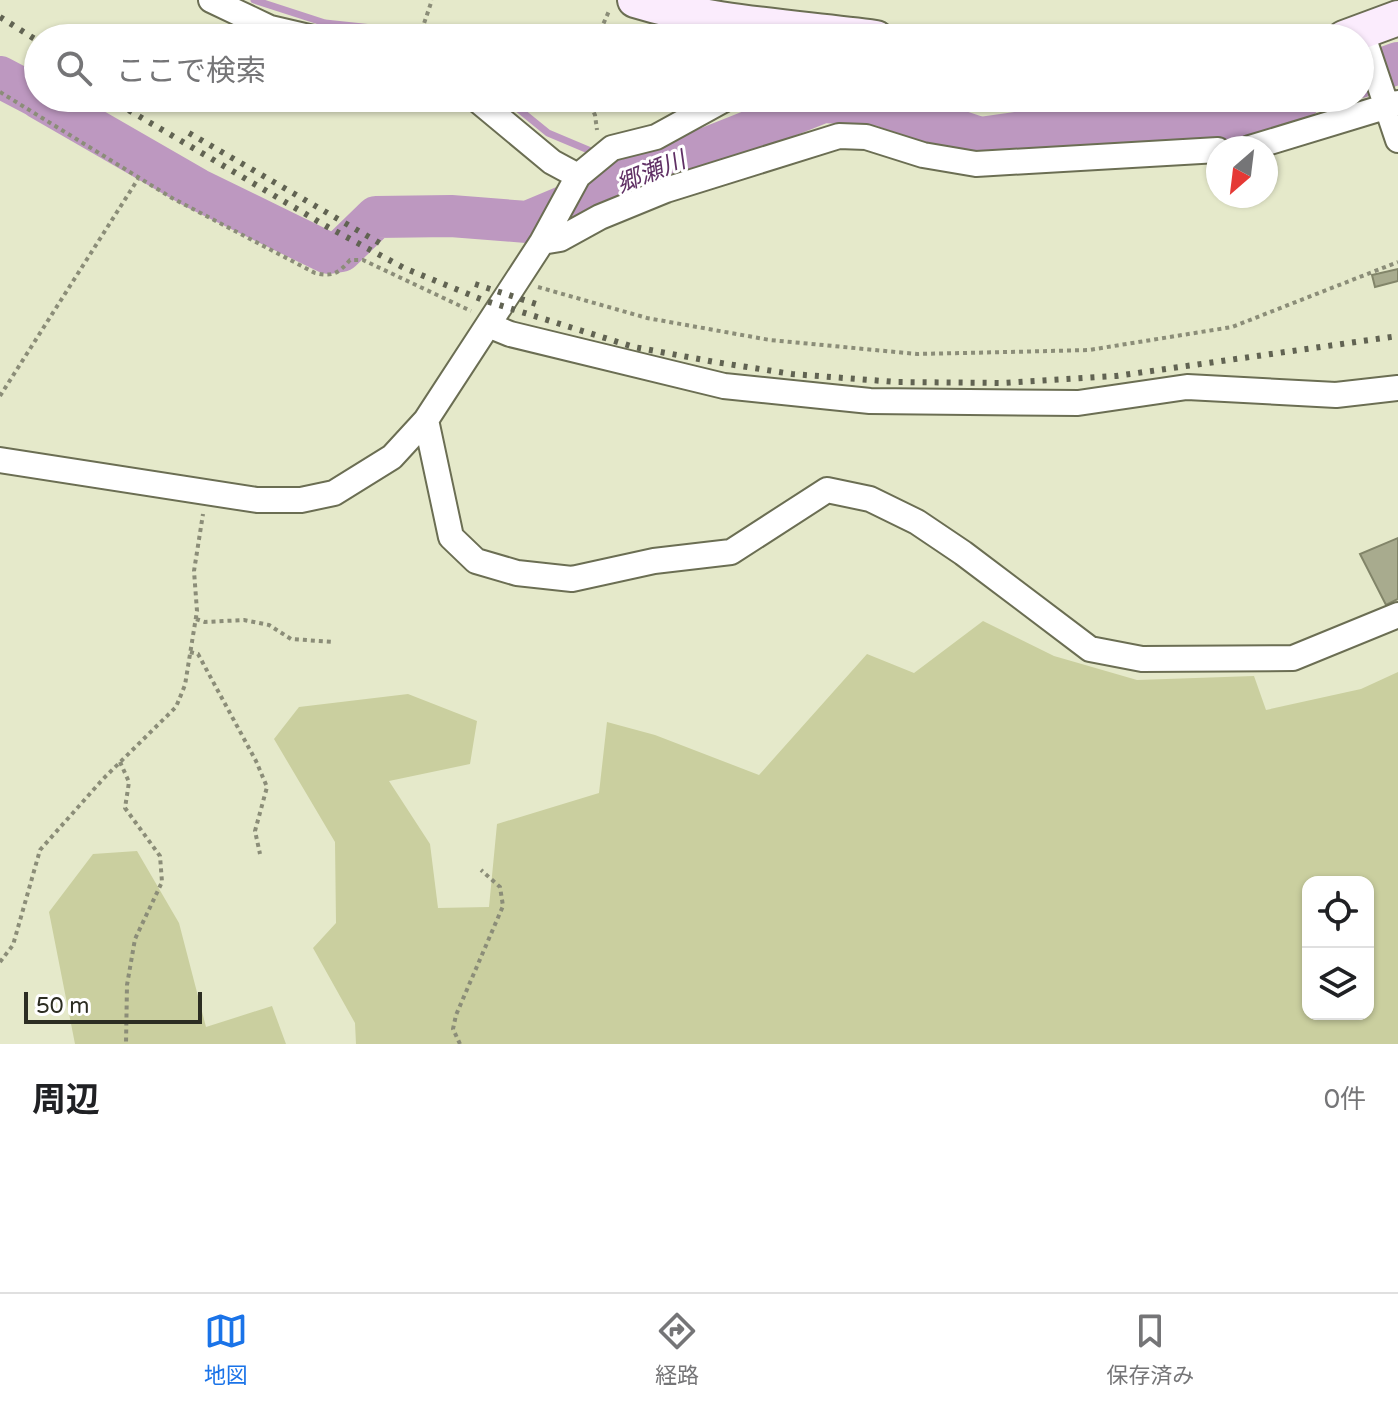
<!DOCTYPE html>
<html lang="ja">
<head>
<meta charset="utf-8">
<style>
  :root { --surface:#fff; --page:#f2f2f2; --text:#202124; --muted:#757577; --line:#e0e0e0; --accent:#1a73e8 }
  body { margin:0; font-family:"Varela Round","Noto Sans JP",sans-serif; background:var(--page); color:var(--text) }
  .controls { position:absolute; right:24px; bottom:24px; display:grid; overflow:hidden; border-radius:16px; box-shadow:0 2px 6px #0004 }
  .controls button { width:72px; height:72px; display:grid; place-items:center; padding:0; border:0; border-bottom:2px solid var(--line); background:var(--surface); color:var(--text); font:40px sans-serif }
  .compass { position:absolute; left:1206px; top:136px; width:72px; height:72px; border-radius:50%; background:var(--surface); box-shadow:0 2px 6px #0004; rotate:208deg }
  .scale { position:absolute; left:24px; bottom:20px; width:178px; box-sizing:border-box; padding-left:8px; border:4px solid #2c2d22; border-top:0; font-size:22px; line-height:28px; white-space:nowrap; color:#2c2d22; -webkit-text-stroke:6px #fff; paint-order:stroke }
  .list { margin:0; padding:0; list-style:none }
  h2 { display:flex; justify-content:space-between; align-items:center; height:104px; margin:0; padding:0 32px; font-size:34px }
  h2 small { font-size:26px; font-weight:400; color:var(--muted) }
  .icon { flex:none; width:44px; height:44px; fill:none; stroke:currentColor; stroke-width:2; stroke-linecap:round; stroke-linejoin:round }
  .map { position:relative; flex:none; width:1398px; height:1044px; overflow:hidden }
  .search { position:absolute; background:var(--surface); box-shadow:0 2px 6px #0004; left:24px; right:24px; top:24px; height:88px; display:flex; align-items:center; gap:20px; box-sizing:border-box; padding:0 28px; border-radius:44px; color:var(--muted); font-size:30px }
  .sheet { height:248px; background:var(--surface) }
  nav { display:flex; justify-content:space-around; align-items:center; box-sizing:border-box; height:112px; border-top:2px solid var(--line); background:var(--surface); font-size:22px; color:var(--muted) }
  nav a { display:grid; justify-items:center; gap:4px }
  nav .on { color:var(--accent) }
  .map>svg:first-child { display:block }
  .green { fill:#cacf9f; fill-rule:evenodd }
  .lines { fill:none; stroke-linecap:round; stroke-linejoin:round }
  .stream { stroke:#bd98c0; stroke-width:7 }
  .river { stroke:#bd98c0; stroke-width:42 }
  .building { fill:#a8ab8e; stroke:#828569; stroke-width:2 }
  .minor-casing { stroke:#6b6e53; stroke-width:28 }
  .secondary-casing { stroke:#6b6e53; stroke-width:38 }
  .path { stroke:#8b8d78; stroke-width:4; stroke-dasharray:4 4; stroke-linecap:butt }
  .minor { stroke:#fff; stroke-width:24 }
  .secondary { stroke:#fbecfd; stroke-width:34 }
  .rail { stroke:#616352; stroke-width:6; stroke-dasharray:4 8; stroke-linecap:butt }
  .labels { text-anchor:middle; stroke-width:6; stroke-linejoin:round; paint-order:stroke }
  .water-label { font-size:24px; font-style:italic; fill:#603065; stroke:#fff }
</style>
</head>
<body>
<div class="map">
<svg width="1398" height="1044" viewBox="0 0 1398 1044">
  <rect width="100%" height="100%" fill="#e5e9ca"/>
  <path class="green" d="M983 621 1054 656 1137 680 1254 676 1266 710 1361 689 1398 672V1044H356L355 1023 313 948 336 923 335 842 274 739 299 707 408 694 477 721 470 764 389 781 430 844 438 908 489 907 497 824 599 793 607 722 655 735 759 775 867 654 914 673ZM1308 882H1368V1014H1308Z
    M137 851 179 923 206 1027 272 1006 286 1044H75L49 912 93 854Z"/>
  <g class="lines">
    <path class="stream" d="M254 0 325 23 410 32 429 38
      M505 98 548 133 624 165 632 178"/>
    <path class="river" d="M0 77 38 97
      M1360 77 1398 63
      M39 98 197 189 328 253 341 251 376 217 451 216 527 222 632 178 823 102 880 105 980 138 1081 124 1235 122 1301 98"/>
  </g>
  <path class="building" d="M1398 269V281L1375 287 1372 275Z
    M1398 538V599L1386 605 1360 554Z"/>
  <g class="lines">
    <g class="minor-casing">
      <path id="minor" d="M211 0 270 28 313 38
        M1362 33 1398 140
        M475 98 552 162 578 176
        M1250 148 1398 103
        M542 242 560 239 600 217 666 190 839 136 866 137 923 155 976 164 1218 150
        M488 325 510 334 724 386 870 401 1078 403 1187 387 1336 395 1398 388
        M426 420 451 537 476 561 517 573 572 579 654 561 731 552 827 490 870 499 917 522 963 553 1090 649 1142 659 1293 658 1398 615
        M0 460 257 500H301L334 493 392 457 426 420 542 242 578 176 612 148 656 137 727 98"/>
    </g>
    <g class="secondary-casing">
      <path id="secondary" d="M635 0C713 24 795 27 876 38
        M1344 38 1398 18"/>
    </g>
    <path class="path" d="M419 38 432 0
      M597 38 609 11
      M0 92 172 198 315 273C332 277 338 274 350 260H363L471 311
      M587 98 595 115 597 130
      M538 287 647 318 770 340 917 354 1008 352 1089 350 1232 327 1398 262
      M0 396 138 179
      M196 619 205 622 244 620 269 625 291 639 334 642
      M190 652 198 654 256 761 267 787 255 831 260 854
      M120 762 129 782 125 808 160 856 162 882 135 939 127 985 126 1044
      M0 962 13 945 40 850 103 779 176 707 185 685 197 611 194 571 203 514
      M460 1044 453 1029 456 1015 503 906 500 887 481 870"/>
    <use href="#minor" class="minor"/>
    <use href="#secondary" class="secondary"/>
    <path class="rail" d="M0 17 38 41
      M108 98 326 226 404 268 483 300 634 347 715 362 792 374 896 382 1003 383 1116 376 1398 336
      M189 133 383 245
      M475 284 536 304"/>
  </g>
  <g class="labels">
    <g class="water-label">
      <text transform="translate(651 172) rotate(-22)" y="8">郷瀬川</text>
    </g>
  </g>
</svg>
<div class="controls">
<button><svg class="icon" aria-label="locate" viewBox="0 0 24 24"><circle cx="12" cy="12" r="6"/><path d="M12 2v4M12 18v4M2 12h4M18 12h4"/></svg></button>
<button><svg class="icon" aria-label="layers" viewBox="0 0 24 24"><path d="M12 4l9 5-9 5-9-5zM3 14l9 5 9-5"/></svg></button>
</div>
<svg class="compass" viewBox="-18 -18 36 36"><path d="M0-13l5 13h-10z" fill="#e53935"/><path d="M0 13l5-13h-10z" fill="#757577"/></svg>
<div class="scale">50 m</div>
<div class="search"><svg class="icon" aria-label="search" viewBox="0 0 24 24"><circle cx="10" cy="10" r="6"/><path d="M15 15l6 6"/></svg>ここで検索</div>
</div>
<section class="sheet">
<h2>周辺<small>0件</small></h2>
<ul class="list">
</ul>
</section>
<nav>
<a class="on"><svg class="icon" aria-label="map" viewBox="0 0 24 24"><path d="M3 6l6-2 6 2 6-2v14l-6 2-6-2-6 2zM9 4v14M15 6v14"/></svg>地図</a>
<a><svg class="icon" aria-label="directions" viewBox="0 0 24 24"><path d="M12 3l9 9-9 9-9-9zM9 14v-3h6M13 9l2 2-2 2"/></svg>経路</a>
<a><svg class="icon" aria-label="saved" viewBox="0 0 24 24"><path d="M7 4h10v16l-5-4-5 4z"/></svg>保存済み</a>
</nav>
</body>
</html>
